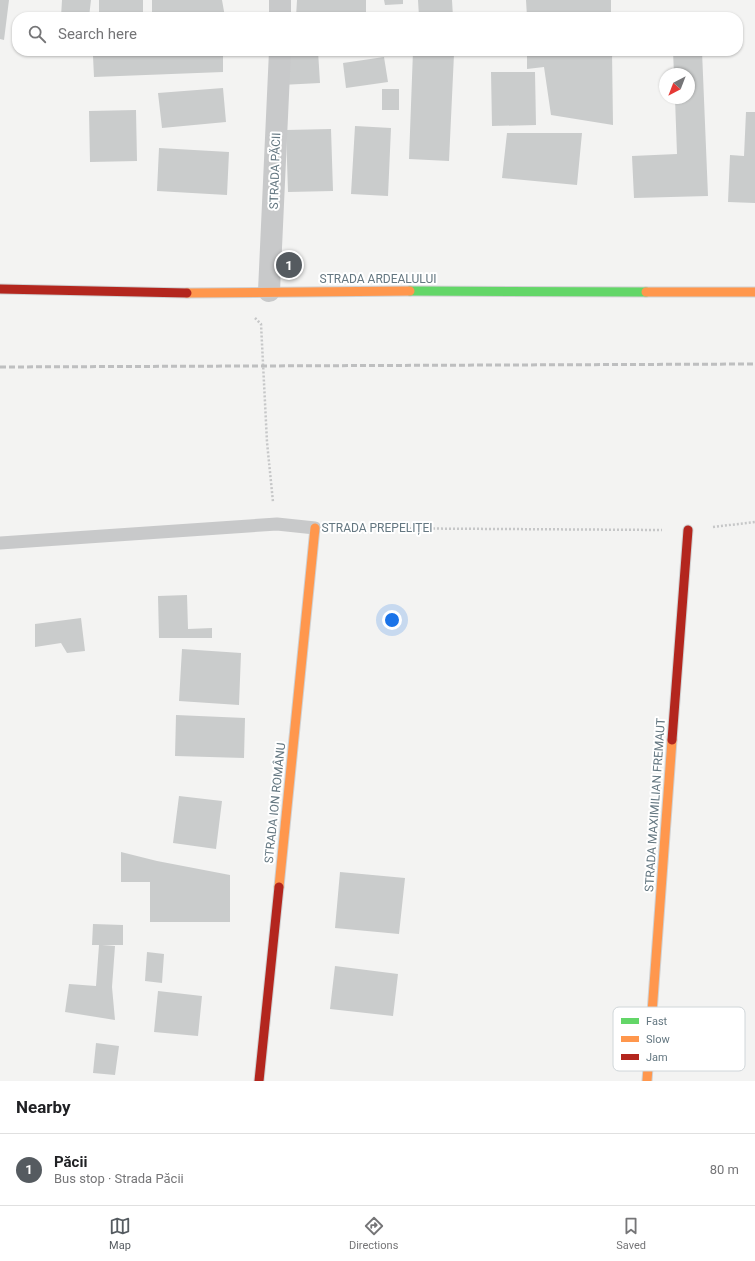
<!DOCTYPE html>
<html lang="en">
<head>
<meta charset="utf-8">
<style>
  :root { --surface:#fff; --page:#f6f6f6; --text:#202124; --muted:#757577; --line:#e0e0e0; --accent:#555b60 }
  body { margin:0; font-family:Roboto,sans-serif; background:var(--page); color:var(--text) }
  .compass { position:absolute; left:659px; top:68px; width:36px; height:36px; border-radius:50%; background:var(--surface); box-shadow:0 1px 3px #0004; rotate:222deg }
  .you { position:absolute; left:392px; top:620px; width:14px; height:14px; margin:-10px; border:3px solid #fff; border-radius:50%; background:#1a73e8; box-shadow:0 0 0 6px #1a73e833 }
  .badge { display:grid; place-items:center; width:26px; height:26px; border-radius:50%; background:var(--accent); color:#fff; font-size:13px; font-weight:700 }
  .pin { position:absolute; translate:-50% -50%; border:2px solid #fff; box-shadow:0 1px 4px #0006 }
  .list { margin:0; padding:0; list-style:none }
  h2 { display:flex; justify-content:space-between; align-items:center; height:52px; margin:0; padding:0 16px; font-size:17px }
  h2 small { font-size:13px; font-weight:400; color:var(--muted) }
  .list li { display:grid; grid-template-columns:26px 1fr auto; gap:12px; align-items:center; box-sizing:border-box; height:72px; padding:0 16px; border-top:1px solid var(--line) }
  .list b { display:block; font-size:15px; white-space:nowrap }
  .list p { margin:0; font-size:13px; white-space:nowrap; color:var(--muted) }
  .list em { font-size:13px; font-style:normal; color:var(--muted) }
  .icon { flex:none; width:22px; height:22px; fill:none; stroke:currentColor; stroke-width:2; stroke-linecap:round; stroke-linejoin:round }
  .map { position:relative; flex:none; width:755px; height:1081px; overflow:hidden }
  .search { position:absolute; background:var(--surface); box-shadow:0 1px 3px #0004; left:12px; right:12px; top:12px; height:44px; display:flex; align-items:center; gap:10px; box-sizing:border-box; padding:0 14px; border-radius:16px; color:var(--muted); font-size:15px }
  .sheet { height:124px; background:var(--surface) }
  nav { display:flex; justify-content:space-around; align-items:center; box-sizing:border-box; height:56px; border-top:1px solid var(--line); background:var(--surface); font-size:11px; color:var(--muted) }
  nav a { display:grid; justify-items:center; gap:2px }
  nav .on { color:var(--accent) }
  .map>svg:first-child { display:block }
  .building { fill:#cacccc }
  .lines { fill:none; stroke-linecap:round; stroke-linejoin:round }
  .fast-casing { stroke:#d0d1d2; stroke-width:11 }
  .slow-casing { stroke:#d0d1d2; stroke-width:11 }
  .jam-casing { stroke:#d0d1d2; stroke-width:11 }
  .path { stroke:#c6c7c8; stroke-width:2.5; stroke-dasharray:2 2; stroke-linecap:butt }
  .lane { stroke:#c8c9ca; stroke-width:13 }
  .street { stroke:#c8c9ca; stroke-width:22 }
  .fast { stroke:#63d668; stroke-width:9 }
  .slow { stroke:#ff974d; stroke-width:9 }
  .jam { stroke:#b3261e; stroke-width:9 }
  .rail { stroke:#bebfc0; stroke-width:3; stroke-dasharray:6 3; stroke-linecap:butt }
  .labels { text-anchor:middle; stroke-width:4; stroke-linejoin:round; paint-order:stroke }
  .street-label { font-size:12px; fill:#647781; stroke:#fff }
  .key { fill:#fff; stroke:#d0d6d9; stroke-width:1 }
  .key-label { font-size:11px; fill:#647781 }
</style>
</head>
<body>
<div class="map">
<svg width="755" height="1081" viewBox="0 0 755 1081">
  <rect width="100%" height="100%" fill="#f3f3f2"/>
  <path class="building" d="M0 0H9L4 40 0 39Z
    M62 0H91L89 17H61Z
    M99 0H143V17H99Z
    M152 0H222L225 17H152Z
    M297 0H366V17H296Z
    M384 0H403V4L385 5Z
    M418 0H452L453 17H419Z
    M526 0H611V17H527Z
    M223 51V72L94 77 93 56Z
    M284 51H318L320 83 281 85Z
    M413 51 454 54 449 161 409 159Z
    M527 51H612L613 125 551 115 544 67 527 69Z
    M673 51H702L708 196 634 198 632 156 677 154 675 98H689V74H674Z
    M384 57 388 82 346 88 343 63Z
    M491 72H535L536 125 492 126Z
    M223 88 226 122 162 128 158 93Z
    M382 89H399V110H382Z
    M136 110 137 161 90 162 89 111Z
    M746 112H755V203L728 202 730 155 744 156Z
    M355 126 391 128 388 196 351 194Z
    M331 129 333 191 288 192 286 130Z
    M507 133H582L577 185 502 178Z
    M159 148 229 152 227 195 157 191Z
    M187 595 188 629 212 628V638H159L158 596Z
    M81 618 85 651 67 653 61 643 35 647V624Z
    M182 649 241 653 239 705 179 701Z
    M176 715 245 718 244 758 175 756Z
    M179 796 222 801 216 849 173 843Z
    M121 852 157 861 230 875V922H150V882H121Z
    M340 872 405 878 399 934 335 928Z
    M93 924 123 925V945H102L115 946 112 987 115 1020 65 1012 69 984 96 986 99 945H92Z
    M147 952 164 954 162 983 145 981Z
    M335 966 398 974 393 1016 330 1009Z
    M158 991 202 996 198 1036 154 1032Z
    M96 1043 119 1046 115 1075 93 1073Z"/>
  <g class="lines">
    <g class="fast-casing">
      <path id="fast" d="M410 291 646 292"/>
    </g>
    <g class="slow-casing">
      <path id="slow" d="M646 292H755
        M187 293 410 291
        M279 887 315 528
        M647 1081 672 740"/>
    </g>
    <g class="jam-casing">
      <path id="jam" d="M0 289 187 293
        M672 740 688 530
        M259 1081 279 887"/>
    </g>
    <path class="path" d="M255 318 261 324 267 442 273 502
      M713 527 755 522
      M341 528 662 530"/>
    <path class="lane" d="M0 543 277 524 315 528"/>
    <path class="street" d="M280 17V0
      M269 291 280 51"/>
    <use href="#fast" class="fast"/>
    <use href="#slow" class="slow"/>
    <use href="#jam" class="jam"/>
    <path class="rail" d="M0 367 755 364"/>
  </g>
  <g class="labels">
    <g class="street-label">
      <text transform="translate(275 171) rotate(-88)" y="4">STRADA PĂCII</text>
      <text x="378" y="283">STRADA ARDEALULUI</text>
      <text x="377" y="532">STRADA PREPELIȚEI</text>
      <text transform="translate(275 803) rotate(-84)" y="4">STRADA ION ROMÂNU</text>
      <text transform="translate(655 805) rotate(-86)" y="4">STRADA MAXIMILIAN FREMAUT</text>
    </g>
  </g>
  <rect x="613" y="1007" width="132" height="64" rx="6" class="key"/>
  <rect x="621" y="1018" width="18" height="6" fill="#63d668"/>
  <rect x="621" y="1036" width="18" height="6" fill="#ff974d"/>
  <rect x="621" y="1054" width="18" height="6" fill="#b3261e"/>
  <g class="key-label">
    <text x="646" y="1025">Fast</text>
    <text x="646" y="1043">Slow</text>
    <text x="646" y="1061">Jam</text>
  </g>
</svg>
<svg class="compass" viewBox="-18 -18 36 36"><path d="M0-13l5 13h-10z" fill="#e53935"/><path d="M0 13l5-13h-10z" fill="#757577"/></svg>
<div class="you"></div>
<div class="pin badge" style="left:289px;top:265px">1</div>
<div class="search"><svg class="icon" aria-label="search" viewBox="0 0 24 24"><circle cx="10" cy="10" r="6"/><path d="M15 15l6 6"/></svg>Search here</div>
</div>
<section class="sheet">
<h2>Nearby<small></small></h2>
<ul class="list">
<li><span class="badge">1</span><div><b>Păcii</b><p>Bus stop · Strada Păcii</p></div><em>80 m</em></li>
</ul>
</section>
<nav>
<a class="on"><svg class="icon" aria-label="map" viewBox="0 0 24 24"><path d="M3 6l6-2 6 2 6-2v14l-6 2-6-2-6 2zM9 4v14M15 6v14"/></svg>Map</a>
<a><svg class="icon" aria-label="directions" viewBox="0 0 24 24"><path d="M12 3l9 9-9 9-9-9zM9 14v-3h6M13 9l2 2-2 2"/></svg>Directions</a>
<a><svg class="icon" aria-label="saved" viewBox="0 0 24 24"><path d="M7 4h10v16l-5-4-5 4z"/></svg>Saved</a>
</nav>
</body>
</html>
